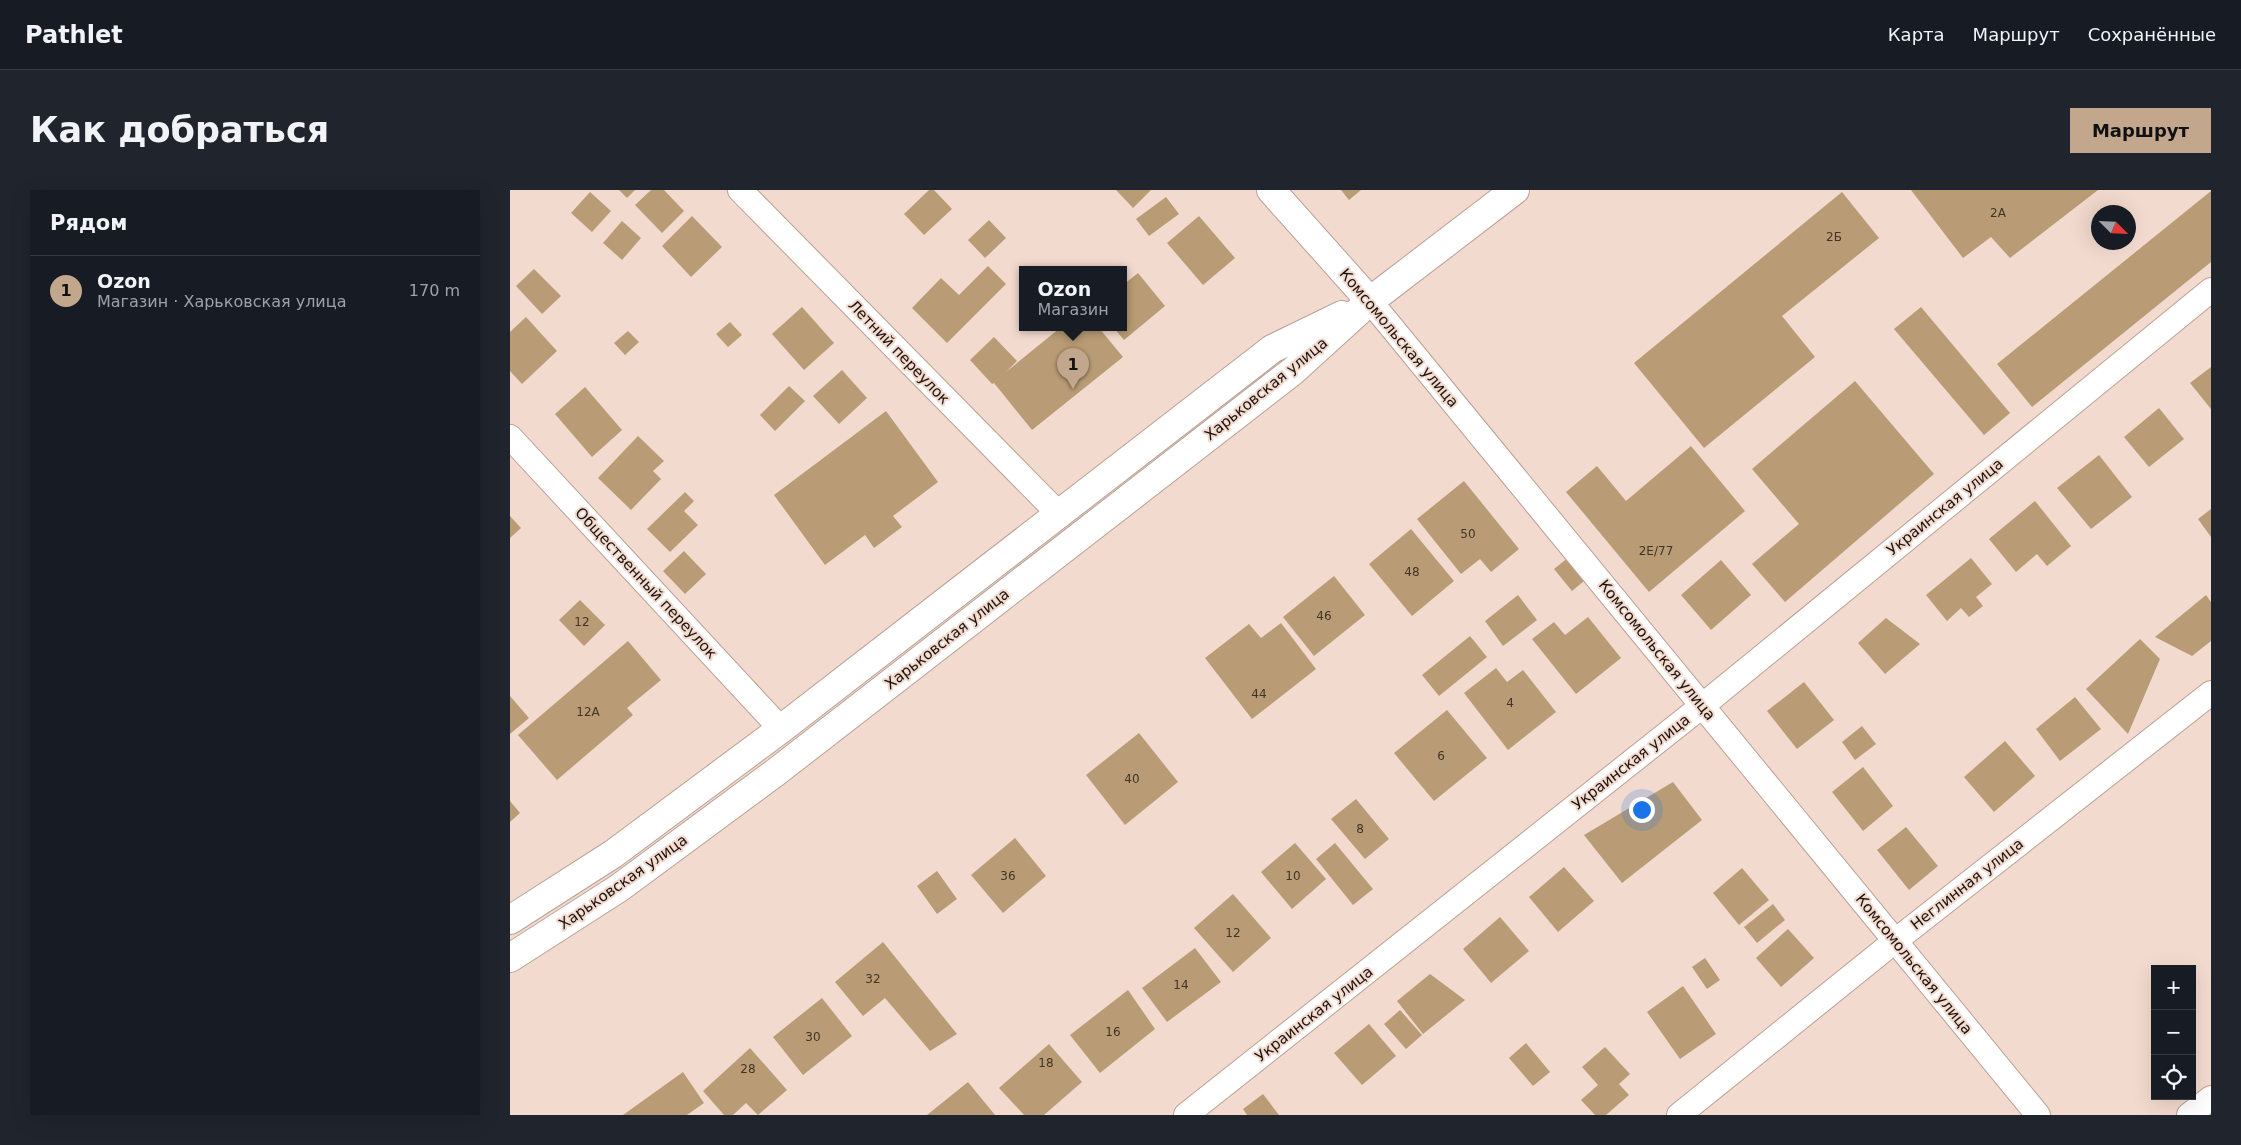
<!DOCTYPE html>
<html lang="ru">
<head>
<meta charset="utf-8">
<style>
  :root { --surface:#171b24; --page:#20242c; --text:#f1f3f6; --muted:#9ea1a6; --line:#363941; --accent:#c2a78c }
  body { margin:0; font-family:"DejaVu Sans",sans-serif; background:var(--page); color:var(--text) }
  .controls { position:absolute; right:15px; bottom:15px; display:grid; overflow:hidden; border-radius:0px; box-shadow:0 5px 20px #0002 }
  .controls button { width:45px; height:45px; display:grid; place-items:center; padding:0; border:0; border-bottom:1px solid var(--line); background:var(--surface); color:var(--text); font:25px sans-serif }
  .compass { position:absolute; left:1581px; top:15px; width:45px; height:45px; border-radius:50%; background:var(--surface); box-shadow:0 5px 20px #0002; rotate:114deg }
  .you { position:absolute; left:1131px; top:619px; width:18px; height:18px; margin:-12px; border:4px solid #fff; border-radius:50%; background:#1a73e8; box-shadow:0 0 0 8px #1a73e833 }
  .badge { display:grid; place-items:center; width:32px; height:32px; border-radius:50%; background:var(--accent); color:#111; font-size:16px; font-weight:700 }
  .pin { position:absolute; translate:-50% -41px; filter:drop-shadow(0 1px 2px #0008) }
  .pin::after { content:''; position:absolute; top:26px; width:18px; height:15px; background:inherit; clip-path:polygon(0 0,100% 0,50% 100%) }
  .popup { position:absolute; left:509px; top:76px; width:108px; height:65px; box-sizing:border-box; display:grid; place-content:center; border-radius:0px; background:var(--surface); filter:drop-shadow(0 1px 4px #0005); font-size:16px; white-space:nowrap; color:var(--muted) }
  .popup b { font-size:19px; color:var(--text) }
  .popup::after { content:''; position:absolute; left:50%; top:100%; margin-left:-10px; border:10px solid transparent; border-top-color:var(--surface) }
  .list { margin:0; padding:0; list-style:none }
  h2 { display:flex; justify-content:space-between; align-items:center; height:65px; margin:0; padding:0 20px; font-size:21px }
  h2 small { font-size:16px; font-weight:400; color:var(--muted) }
  .list li { display:grid; grid-template-columns:32px 1fr auto; gap:15px; align-items:center; box-sizing:border-box; height:70px; padding:0 20px; border-top:1px solid var(--line) }
  .list b { display:block; font-size:19px; white-space:nowrap }
  .list p { margin:0; font-size:16px; white-space:nowrap; color:var(--muted) }
  .list em { font-size:16px; font-style:normal; color:var(--muted) }
  .icon { flex:none; width:28px; height:28px; fill:none; stroke:currentColor; stroke-width:2; stroke-linecap:round; stroke-linejoin:round }
  .map { position:relative; flex:none; width:1701px; height:925px; overflow:hidden; border-radius:0px }
  header { display:flex; align-items:center; gap:30px; box-sizing:border-box; height:70px; padding:0 25px; background:var(--surface); border-bottom:1px solid var(--line) }
  header strong { font-size:24px }
  nav { display:flex; gap:28px; margin-inline-start:auto; font-size:18px }
  .intro { display:flex; align-items:center; justify-content:space-between; box-sizing:border-box; height:120px; padding:0 30px }
  h1 { margin:0; font-size:35px }
  .button { padding:12px 22px; border-radius:0px; background:var(--accent); color:#111; font-size:18px; font-weight:700 }
  main { display:flex; gap:30px; padding:0 30px }
  aside { flex:1; background:var(--surface); border-radius:0px; box-shadow:0 5px 20px #0002 }
  .map>svg:first-child { display:block }
  .building { fill:#b99c75 }
  .lines { fill:none; stroke-linecap:round; stroke-linejoin:round }
  .minor-casing { stroke:#b9a195; stroke-width:26 }
  .secondary-casing { stroke:#b9a195; stroke-width:30 }
  .trunk-casing { stroke:#b9a195; stroke-width:30 }
  .minor { stroke:#fff; stroke-width:24 }
  .secondary { stroke:#fff; stroke-width:28 }
  .trunk { stroke:#fff; stroke-width:28 }
  .labels { text-anchor:middle; stroke-width:4; stroke-linejoin:round; paint-order:stroke }
  .number-label { font-size:12px; fill:#413426 }
  .street-label { font-size:15px; fill:#19110c; stroke:#f3dace }
</style>
</head>
<body>
<header>
<strong>Pathlet</strong>
<nav><a>Карта</a><a>Маршрут</a><a>Сохранённые</a></nav>
</header>
<div class="intro"><h1>Как добраться</h1><a class="button">Маршрут</a></div>
<main>
<aside>
<h2>Рядом<small></small></h2>
<ul class="list">
<li><span class="badge">1</span><div><b>Ozon</b><p>Магазин · Харьковская улица</p></div><em>170 m</em></li>
</ul>
</aside>
<div class="map">
<svg width="1701" height="925" viewBox="0 0 1701 925">
  <rect width="100%" height="100%" fill="#f3dace"/>
  <path class="building" d="M109 0H125L117 8Z
    M141 0H154L174 21 152 43 125 15Z
    M419 0H424L442 19 414 45 394 24Z
    M606 0H641L623 18Z
    M831 0H851L839 10Z
    M1401 0H1588L1500 68 1481 47 1453 68Z
    M1701 1V72L1522 217 1487 174Z
    M80 2 101 21 82 42 61 23Z
    M1332 2 1369 48 1272 126 1305 167 1194 258 1124 173Z
    M656 7 669 24 639 46 626 29Z
    M182 26 212 57 181 87 152 56Z
    M689 26 725 68 693 95 657 53Z
    M479 30 496 48 475 68 458 50Z
    M112 31 131 48 112 70 93 53Z
    M478 76 496 94 437 153 402 118 431 88 449 105Z
    M24 79 51 106 32 124 6 96Z
    M628 83 655 116 614 150 604 138H613V95Z
    M292 117 324 153 294 180 262 144Z
    M1411 117 1500 223 1474 245 1384 139Z
    M16 127 47 161 12 194 0 181V142Z
    M220 132 232 145 218 157 206 144Z
    M550 138H589L613 167 522 240 484 193 482 194 460 170 484 147 507 171 496 182Z
    M118 141 129 152 115 165 104 153Z
    M1701 177V219L1680 193Z
    M332 180 357 208 329 234 303 206Z
    M1345 191 1424 284 1275 412 1242 374 1289 334 1242 279Z
    M279 196 295 211 265 241 250 225Z
    M75 197 112 240 82 267 45 224Z
    M1649 218 1674 249 1639 277 1614 247Z
    M376 221 428 292 383 326 392 337 364 358 355 345 315 375 264 305Z
    M128 246 154 271 143 281 151 289 121 320 88 288Z
    M1181 256 1235 321 1139 402 1056 302 1087 276 1116 311Z
    M1589 265 1622 307 1581 339 1547 298Z
    M954 291 1009 359 981 382 970 369 951 384 907 329Z
    M175 302 184 311 174 321 188 335 160 362 137 339Z
    M1525 311 1561 356 1537 376 1527 364 1506 382 1479 349Z
    M1701 319V347L1688 329Z
    M0 326 11 338 0 348Z
    M901 339 944 391 902 426 859 374Z
    M1069 359 1086 381 1062 401 1044 379Z
    M174 361 196 384 175 404 153 381Z
    M1461 368 1482 394 1466 407 1473 416 1459 427 1451 418 1437 431 1416 405Z
    M1211 370 1241 405 1201 440 1171 405Z
    M824 386 855 425 804 466 773 427Z
    M1008 405 1027 430 993 456 975 431Z
    M1696 405 1701 412V451L1682 466 1645 447Z
    M70 410 95 435 74 456 49 430Z
    M1078 427 1111 468 1066 504 1022 449 1044 432 1055 445Z
    M1376 428 1410 454 1375 484 1348 453Z
    M771 433 806 479 742 529 695 468 739 434 751 448Z
    M960 446 977 467 929 506 912 485Z
    M1630 449 1650 469 1618 544 1576 499Z
    M118 451 151 490 117 518 123 525 47 590 8 545Z
    M986 478 997 492 1013 480 1046 522 998 560 954 503Z
    M1294 492 1324 530 1287 559 1257 521Z
    M0 506 19 528 0 544Z
    M1565 507 1591 539 1550 571 1526 539Z
    M937 520 977 568 924 611 884 563Z
    M1352 536 1366 554 1345 570 1332 552Z
    M629 543 668 592 615 635 576 585Z
    M1495 551 1525 586 1484 622 1454 587Z
    M1353 577 1383 616 1353 641 1322 602Z
    M1163 592 1192 630 1112 693 1074 645Z
    M846 609 879 649 855 669 821 629Z
    M0 611 10 623 0 632Z
    M1396 637 1428 676 1399 700 1367 660Z
    M505 648 536 686 493 723 461 685Z
    M785 653 816 689 782 719 751 682Z
    M825 653 863 699 843 715 806 669Z
    M1054 677 1084 711 1048 742 1019 707Z
    M1232 678 1259 710 1229 735 1203 703Z
    M427 681 447 709 427 724 407 696Z
    M723 704 761 748 723 782 684 738Z
    M1263 714 1275 730 1247 753 1234 737Z
    M990 727 1019 761 981 793 953 759Z
    M1278 739 1304 768 1271 797 1246 768Z
    M373 752 447 844 420 861 375 808 353 826 325 792Z
    M685 758 711 792 657 832 632 798Z
    M1195 768 1210 790 1197 799 1182 777Z
    M920 784 955 810 913 844 887 811Z
    M1173 796 1206 844 1170 869 1137 822Z
    M618 800 645 839 590 883 560 845Z
    M312 808 342 846 293 885 263 847Z
    M890 820 912 845 896 859 874 834Z
    M859 834 886 866 852 895 824 863Z
    M1016 853 1040 882 1023 896 999 868Z
    M539 854 572 892 534 925H514L489 898Z
    M1095 857 1120 884 1109 894 1119 905 1096 925H1085L1071 910 1088 895 1072 877Z
    M240 858 277 900 248 925 236 913 223 925H214L193 901Z
    M173 882 194 913 177 925H113Z
    M458 892 485 925H417Z
    M753 904 769 925H737L733 919Z"/>
  <g class="lines">
    <g class="minor-casing">
      <path id="minor" d="M230 0 548 323
        M860 111 1528 925
        M0 247 271 539
        M676 925 1192 516 1701 100
        M1169 925 1385 751 1701 503
        M1679 925 1701 908"/>
    </g>
    <g class="secondary-casing">
      <path id="secondary" d="M761 0 860 111"/>
    </g>
    <g class="trunk-casing">
      <path id="trunk" d="M0 730 103 664 271 539 762 159 832 125
        M0 768 109 698 266 582 783 181 860 111 1005 0"/>
    </g>
    <use href="#minor" class="minor"/>
    <use href="#secondary" class="secondary"/>
    <use href="#trunk" class="trunk"/>
  </g>
  <g class="labels">
    <g class="number-label">
      <text x="1488" y="27">2А</text>
      <text x="1324" y="51">2Б</text>
      <text x="958" y="348">50</text>
      <text x="1146" y="365">2Е/77</text>
      <text x="902" y="386">48</text>
      <text x="814" y="430">46</text>
      <text x="72" y="436">12</text>
      <text x="749" y="508">44</text>
      <text x="1000" y="517">4</text>
      <text x="78" y="526">12А</text>
      <text x="931" y="570">6</text>
      <text x="622" y="593">40</text>
      <text x="850" y="643">8</text>
      <text x="498" y="690">36</text>
      <text x="783" y="690">10</text>
      <text x="723" y="747">12</text>
      <text x="363" y="793">32</text>
      <text x="671" y="799">14</text>
      <text x="603" y="846">16</text>
      <text x="303" y="851">30</text>
      <text x="536" y="877">18</text>
      <text x="238" y="883">28</text>
    </g>
    <g class="street-label">
      <text transform="translate(889 148) rotate(50)" y="5">Комсомольская улица</text>
      <text transform="translate(389 162) rotate(46)" y="5">Летний переулок</text>
      <text transform="translate(756 199) rotate(-39)" y="5">Харьковская улица</text>
      <text transform="translate(1435 317) rotate(-39)" y="5">Украинская улица</text>
      <text transform="translate(136 393) rotate(47)" y="5">Общественный переулок</text>
      <text transform="translate(437 449) rotate(-38)" y="5">Харьковская улица</text>
      <text transform="translate(1147 460) rotate(51)" y="5">Комсомольская улица</text>
      <text transform="translate(1121 572) rotate(-38)" y="5">Украинская улица</text>
      <text transform="translate(113 692) rotate(-35)" y="5">Харьковская улица</text>
      <text transform="translate(1457 694) rotate(-38)" y="5">Неглинная улица</text>
      <text transform="translate(1404 774) rotate(51)" y="5">Комсомольская улица</text>
      <text transform="translate(804 824) rotate(-38)" y="5">Украинская улица</text>
    </g>
  </g>
</svg>
<div class="controls">
<button>+</button>
<button>−</button>
<button><svg class="icon" aria-label="locate" viewBox="0 0 24 24"><circle cx="12" cy="12" r="6"/><path d="M12 2v4M12 18v4M2 12h4M18 12h4"/></svg></button>
</div>
<svg class="compass" viewBox="-18 -18 36 36"><path d="M0-13l5 13h-10z" fill="#e53935"/><path d="M0 13l5-13h-10z" fill="#9ea1a6"/></svg>
<div class="you"></div>
<div class="pin badge" style="left:563px;top:199px">1</div>
<div class="popup"><b>Ozon</b>Магазин</div>
</div>
</main>
</body>
</html>
